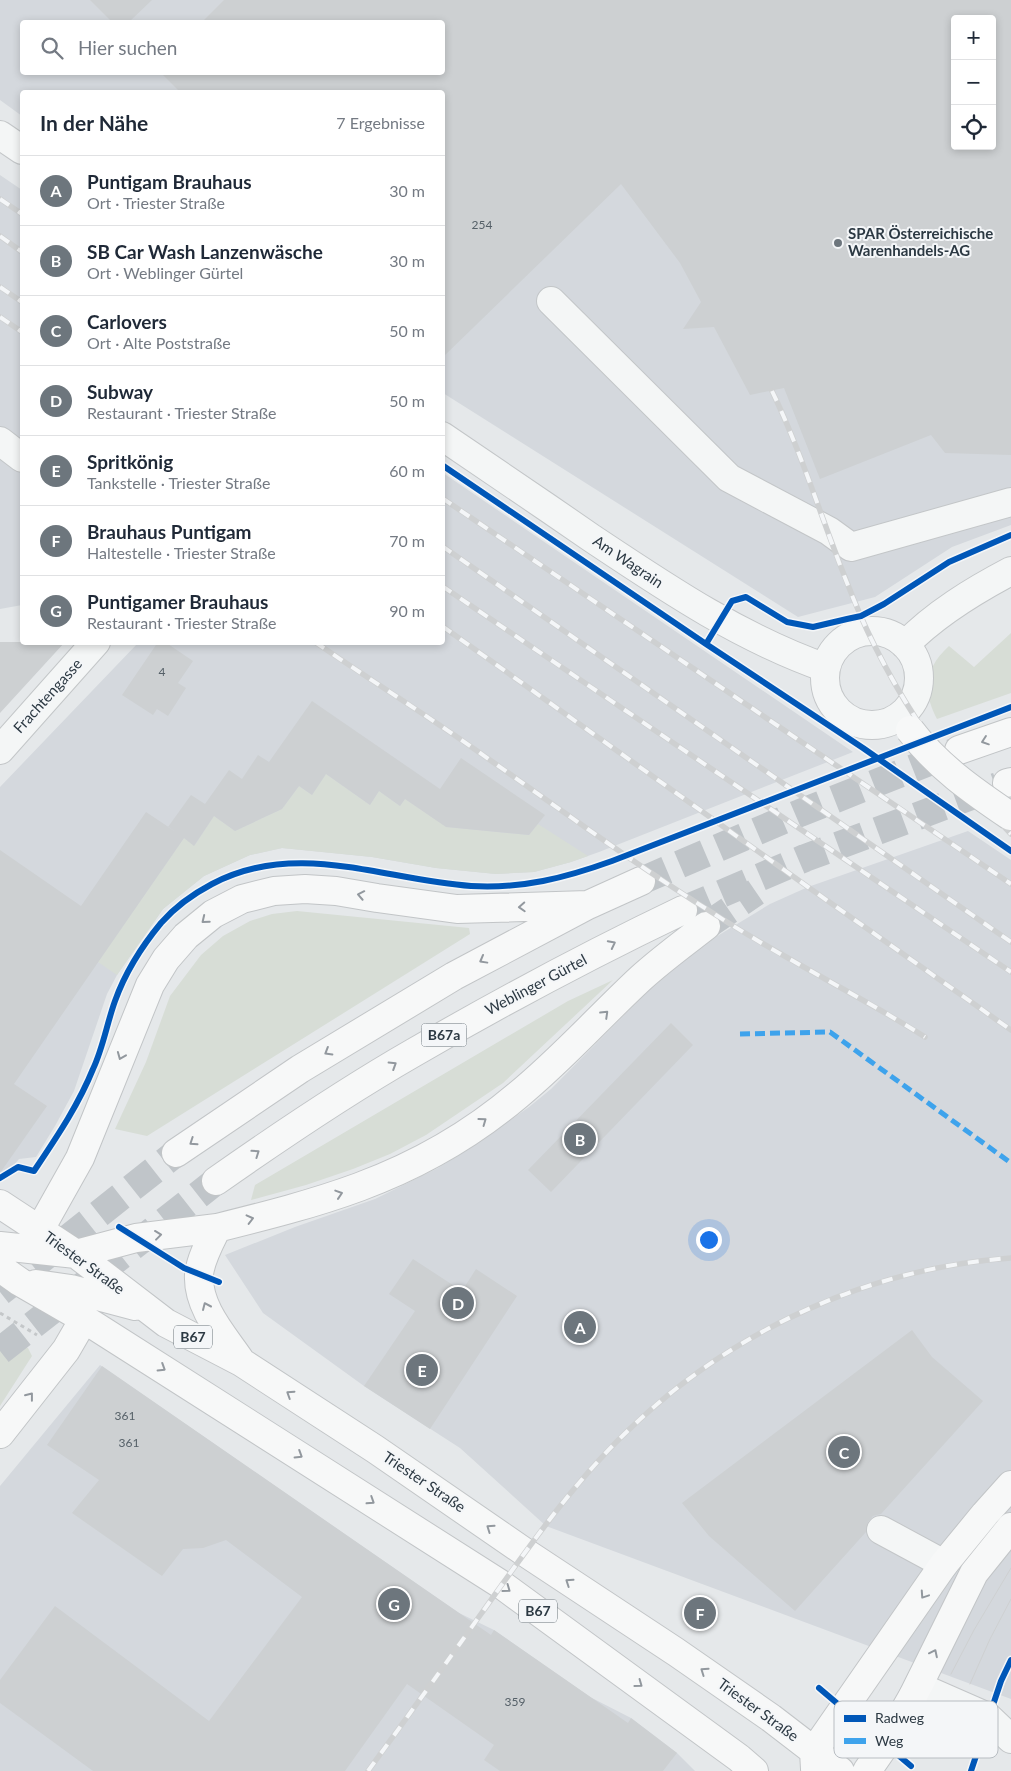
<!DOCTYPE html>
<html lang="de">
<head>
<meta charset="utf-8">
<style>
  :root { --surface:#fff; --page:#f6f6f7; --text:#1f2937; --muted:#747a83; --line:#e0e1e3; --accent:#6d767d }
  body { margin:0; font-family:Lato,sans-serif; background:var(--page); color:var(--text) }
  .controls { position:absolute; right:15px; top:15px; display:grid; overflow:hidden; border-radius:5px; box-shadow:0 2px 8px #0003 }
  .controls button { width:45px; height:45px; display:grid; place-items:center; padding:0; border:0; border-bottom:1px solid var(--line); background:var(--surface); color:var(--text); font:25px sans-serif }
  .you { position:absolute; left:708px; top:1239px; width:18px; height:18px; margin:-12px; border:4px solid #fff; border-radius:50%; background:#1a73e8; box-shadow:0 0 0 8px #1a73e833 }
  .badge { display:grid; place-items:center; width:32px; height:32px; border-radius:50%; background:var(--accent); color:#fff; font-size:16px; font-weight:700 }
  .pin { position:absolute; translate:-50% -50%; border:2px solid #fff; box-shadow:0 1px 5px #0006 }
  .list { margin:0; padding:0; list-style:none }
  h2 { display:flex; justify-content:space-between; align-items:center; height:65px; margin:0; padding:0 20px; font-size:21px }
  h2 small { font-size:16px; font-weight:400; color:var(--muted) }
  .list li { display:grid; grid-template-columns:32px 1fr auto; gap:15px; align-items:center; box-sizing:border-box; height:70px; padding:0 20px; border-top:1px solid var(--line) }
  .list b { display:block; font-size:19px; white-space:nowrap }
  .list p { margin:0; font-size:16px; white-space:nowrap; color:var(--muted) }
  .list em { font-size:16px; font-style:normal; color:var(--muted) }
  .icon { flex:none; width:28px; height:28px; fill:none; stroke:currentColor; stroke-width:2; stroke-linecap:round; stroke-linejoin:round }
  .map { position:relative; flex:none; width:1011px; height:1771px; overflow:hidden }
  .search { position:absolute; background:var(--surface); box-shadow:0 2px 8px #0003; left:20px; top:20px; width:425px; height:55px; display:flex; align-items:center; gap:12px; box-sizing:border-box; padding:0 18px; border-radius:5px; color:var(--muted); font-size:19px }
  .panel { position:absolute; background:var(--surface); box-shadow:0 2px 8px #0003; left:20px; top:90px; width:425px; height:555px; border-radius:5px }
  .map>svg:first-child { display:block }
  .built { fill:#d4d8dd; fill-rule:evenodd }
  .green { fill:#d7ddd6 }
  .building { fill:#cdd0d2; fill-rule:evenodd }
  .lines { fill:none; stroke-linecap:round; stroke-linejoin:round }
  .major-tunnel { stroke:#c0c5c9; stroke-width:28; stroke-dasharray:28 14; stroke-linecap:butt }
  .minor-casing { stroke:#c3c6c8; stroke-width:30 }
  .major-casing { stroke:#c2c5c7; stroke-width:30 }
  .path { stroke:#c4c7c9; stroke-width:3; stroke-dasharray:4 4; stroke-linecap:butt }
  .minor { stroke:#f4f6f6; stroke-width:28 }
  .major { stroke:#f7f8f8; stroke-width:28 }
  .tram { stroke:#ced0d1; stroke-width:1 }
  .rail-casing { stroke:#ced0d1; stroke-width:5.5 }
  .rail { stroke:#f4f6f8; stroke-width:4; stroke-dasharray:11; stroke-linecap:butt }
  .major-bridge-casing { stroke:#c2c5c7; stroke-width:30; stroke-linecap:butt }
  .major-bridge { stroke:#f7f8f8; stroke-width:28 }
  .quiet { stroke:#3ea3ec; stroke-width:5; stroke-dasharray:10 5; stroke-linecap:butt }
  .cycleway-casing { stroke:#f4f6f8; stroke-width:9 }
  .cycleway { stroke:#0057b8; stroke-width:6 }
  .oneway { stroke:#92989e }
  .poi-dot { fill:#6d767d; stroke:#f4f6f8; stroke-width:2 }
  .labels { text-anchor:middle; stroke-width:4; stroke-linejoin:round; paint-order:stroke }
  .number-label { font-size:12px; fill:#556068 }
  .shield { fill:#f4f6f8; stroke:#687279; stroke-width:1 }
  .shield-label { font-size:14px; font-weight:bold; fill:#2c3943 }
  .poi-label { font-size:15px; font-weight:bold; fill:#2c3943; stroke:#f4f6f8; text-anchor:start }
  .street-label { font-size:15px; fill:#2c3943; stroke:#f4f6f8 }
  .key { fill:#f4f6f8; stroke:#b8bdc2; stroke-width:1 }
  .key-label { font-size:14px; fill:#2c3943 }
</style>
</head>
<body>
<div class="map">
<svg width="1011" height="1771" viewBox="0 0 1011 1771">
  <rect width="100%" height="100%" fill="#e5e8ea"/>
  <path class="built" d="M0 0H1011V525L952 547 875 597 798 617 443 393 442 92H22V116L0 100ZM955 19H992V146H955ZM22 22H442V72H22Z
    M0 175 22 190V605L0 609Z
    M443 473 853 752 599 852 571 862 534 872 496 874 436 868 372 857 282 848 250 855 204 876 163 909 117 975 107 994 74 1091 55 1126 36 1157 19 1159 0 1181V787L138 643 442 642Z
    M968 831 1011 860V1699L546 1526 460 1448 364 1386 263 1313 225 1255 295 1227 375 1199 438 1168 469 1149 529 1107 551 1089 664 975 691 953 719 935 770 904 808 887Z
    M100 1365 459 1613 494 1630 590 1697 631 1718 677 1753 695 1771H0V1486Z"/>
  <path class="green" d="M1011 633V693L937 719C922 690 925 668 949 646L974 667Z
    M326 774 370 805 379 791 400 806 405 799 447 827 529 835 538 824 588 856 571 862 534 872 496 874 436 868 372 857 282 848 250 855 204 876 163 909 117 975 98 962 184 838 195 845 214 816 235 831 282 809 299 786 312 795Z
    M297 911 469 928 470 934 147 1136 115 1129 146 1062 170 996 201 955 223 936 250 921 272 914Z
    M613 980 503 1083 426 1135 390 1154 353 1169 306 1185 251 1200 255 1185 568 1001Z
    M0 1335 28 1348 32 1356 0 1406Z"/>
  <path class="building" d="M90 0H152L129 22H112Z
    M224 0H1011V455L945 453 931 435 820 479 784 388 750 395 714 327 683 329 701 302 680 263 621 184 442 358V92H180L160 72H442V22H202ZM955 19H992V146H955Z
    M0 642H65L0 713Z
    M158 642H165L193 661 178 683 186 688 168 716 157 709 153 715 122 695Z
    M312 701 440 789 461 758 545 815 529 835 446 827 405 799 400 806 379 791 370 805 326 774 312 795 299 786 282 809 235 831 214 816 194 846 184 838 14 1084 47 1106 0 1173V850L81 906 146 812 176 832 168 827 191 795 205 804 229 770 242 779 258 755 269 762Z
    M671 1023 693 1045 551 1192 528 1170Z
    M413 1259 462 1291 476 1269 517 1296 430 1429 364 1386 415 1311 389 1294Z
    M912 1330 932 1357 983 1401 881 1514 873 1516 868 1522 866 1532 795 1611 709 1536 682 1503Z
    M102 1366 491 1635 494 1630 628 1723 631 1718 677 1753 663 1771H500L484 1760 494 1745 407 1684 345 1771H93L0 1703V1680L55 1606 209 1721 302 1597 226 1540 203 1548 183 1549 162 1576 72 1513 99 1480 47 1445Z"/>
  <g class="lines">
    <path class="major-tunnel" d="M641 881 800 813 957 751
      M683 910 805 858 998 786
      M706 926 756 892
      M0 1292 176 1153
      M0 1351 216 1181"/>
    <g class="minor-casing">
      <path id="minor" d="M0 135 22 150
        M551 301 729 478 829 531 851 547 1011 502
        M442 436C492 470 541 503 590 537 665 587 740 638 826 668
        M0 441 22 458
        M825 678a47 47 0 1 1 94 0a47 47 0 1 1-94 0Z
        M905 645C935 614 973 591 1011 571
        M0 750 96 642
        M881 1530 944 1564
        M913 1696 931 1692 988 1717 1011 1739"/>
    </g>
    <g class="major-casing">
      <path id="major" d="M959 750 1011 732
        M1007 783 1011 782
        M176 1153 300 1069 454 976 588 905 641 881
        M216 1181C280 1136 345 1092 413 1053 501 1002 591 954 683 910
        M0 1204 76 1254 166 1323 241 1362 375 1449 526 1553 676 1652 771 1718 840 1771
        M39 1231 80 1158 150 985 166 959 186 936 213 914 242 899 274 891 305 889 336 891 377 898 457 909 588 905
        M0 1246 76 1254 136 1238 217 1228
        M0 1268 20 1282 84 1319 502 1585 739 1758 754 1771
        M36 1284 71 1289 135 1306
        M240 1360C223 1335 197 1307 199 1274 201 1258 210 1242 217 1228 265 1216 313 1204 359 1187 416 1166 472 1134 518 1095 562 1059 600 1016 641 978 662 959 684 943 706 926
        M0 1434 66 1350 84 1319
        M815 1769 814 1751 944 1564 985 1514 1011 1485
        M867 1771 885 1745 913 1696 974 1573 1011 1527"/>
    </g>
    <path class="path" d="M0 1313 37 1335"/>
    <use href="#minor" class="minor"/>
    <use href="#major" class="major"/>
    <path class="tram" d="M951 1674 974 1630 1011 1568
      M970 1684 990 1639 1011 1599"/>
    <g class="rail-casing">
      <path id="rail" d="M0 199 22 214
        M0 236 22 252
        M0 287 22 302
        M0 317 22 332
        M772 391C809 468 831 552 867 630 890 679 919 727 952 769 971 792 991 813 1011 834
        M442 498 1011 884
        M442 546 1011 942
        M442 586 1011 972
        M442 626 808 887 1011 1030
        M315 642C363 675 412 706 460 739 545 798 628 860 716 915 784 959 857 994 925 1037
        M368 1771C406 1719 444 1666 481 1614 528 1548 576 1478 636 1423 738 1328 871 1268 1011 1258"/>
    </g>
    <use href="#rail" class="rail"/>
    <g class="major-bridge-casing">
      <path id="major-bridge" d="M910 730C937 766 973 791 1010 816"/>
    </g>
    <use href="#major-bridge" class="major-bridge"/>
    <path class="quiet" d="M740 1034 830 1032 1011 1163"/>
    <g class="cycleway-casing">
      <path id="cycleway" d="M442 465 706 644 863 748 1011 851
        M706 644 732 601 746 597 787 622 813 627 847 619 861 616 884 604 949 562 1011 535
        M0 1178 18 1167 34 1171C56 1138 78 1106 93 1069 103 1048 107 1023 115 1001 125 973 142 946 161 923 175 907 193 894 212 884 297 839 383 880 471 886 522 889 565 878 612 861L1011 707
        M119 1227 184 1268 219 1282
        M819 1688 911 1766
        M971 1771 1001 1681 1011 1660"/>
    </g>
    <use href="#cycleway" class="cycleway"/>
  </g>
  <defs><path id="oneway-chevron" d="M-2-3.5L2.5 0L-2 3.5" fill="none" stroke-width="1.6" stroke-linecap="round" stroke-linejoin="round" transform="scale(1.25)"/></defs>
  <g class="oneway">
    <use href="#oneway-chevron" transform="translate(985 741) rotate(161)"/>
    <use href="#oneway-chevron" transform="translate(361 895) rotate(-169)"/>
    <use href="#oneway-chevron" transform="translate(522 907) rotate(177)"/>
    <use href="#oneway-chevron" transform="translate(205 920) rotate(141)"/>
    <use href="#oneway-chevron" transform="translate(612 944) rotate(-27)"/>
    <use href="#oneway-chevron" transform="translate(483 960) rotate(151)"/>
    <use href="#oneway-chevron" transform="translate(605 1014) rotate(-44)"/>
    <use href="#oneway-chevron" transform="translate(328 1052) rotate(149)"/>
    <use href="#oneway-chevron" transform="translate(121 1056) rotate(112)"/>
    <use href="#oneway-chevron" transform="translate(393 1065) rotate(-32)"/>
    <use href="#oneway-chevron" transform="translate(483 1121) rotate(-36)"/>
    <use href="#oneway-chevron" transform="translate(193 1142) rotate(146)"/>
    <use href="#oneway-chevron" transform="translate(256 1153) rotate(-35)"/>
    <use href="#oneway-chevron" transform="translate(339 1194) rotate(-18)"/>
    <use href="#oneway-chevron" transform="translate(250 1219) rotate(-14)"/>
    <use href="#oneway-chevron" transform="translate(158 1235) rotate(-7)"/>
    <use href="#oneway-chevron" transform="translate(206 1306) rotate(-114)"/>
    <use href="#oneway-chevron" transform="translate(162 1368) rotate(32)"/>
    <use href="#oneway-chevron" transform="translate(290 1394) rotate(-147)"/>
    <use href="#oneway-chevron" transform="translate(30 1396) rotate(-52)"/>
    <use href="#oneway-chevron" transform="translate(299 1455) rotate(32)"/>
    <use href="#oneway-chevron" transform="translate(371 1501) rotate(33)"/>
    <use href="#oneway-chevron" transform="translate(490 1528) rotate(-145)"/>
    <use href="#oneway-chevron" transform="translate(569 1582) rotate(-146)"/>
    <use href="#oneway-chevron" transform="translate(507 1589) rotate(36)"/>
    <use href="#oneway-chevron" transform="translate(924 1595) rotate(124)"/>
    <use href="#oneway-chevron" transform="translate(934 1653) rotate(-64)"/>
    <use href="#oneway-chevron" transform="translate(704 1671) rotate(-145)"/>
    <use href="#oneway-chevron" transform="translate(639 1684) rotate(36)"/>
  </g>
  <circle class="poi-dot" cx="838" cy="243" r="5"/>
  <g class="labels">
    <g class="number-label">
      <text x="482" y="229">254</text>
      <text x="162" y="676">4</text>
      <text x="125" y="1420">361</text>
      <text x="129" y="1447">361</text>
      <text x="515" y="1706">359</text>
    </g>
    <g class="shield">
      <rect x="421.5" y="1023.5" width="45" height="23" rx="4"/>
      <rect x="174" y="1325.5" width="38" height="23" rx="4"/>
      <rect x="519" y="1599.5" width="38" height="23" rx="4"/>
    </g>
    <g class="shield-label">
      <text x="444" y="1040">B67a</text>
      <text x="193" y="1342">B67</text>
      <text x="538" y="1616">B67</text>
    </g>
    <g class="poi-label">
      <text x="848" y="239">SPAR Österreichische<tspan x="848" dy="17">Warenhandels-AG</tspan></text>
    </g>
    <g class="street-label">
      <text transform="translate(628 562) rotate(34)" y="5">Am Wagrain</text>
      <text transform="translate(48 696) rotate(-48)" y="5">Frachtengasse</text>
      <text transform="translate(536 985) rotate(-28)" y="5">Weblinger Gürtel</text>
      <text transform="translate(84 1263) rotate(36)" y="5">Triester Straße</text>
      <text transform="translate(424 1482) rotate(34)" y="5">Triester Straße</text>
      <text transform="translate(758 1710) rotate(36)" y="5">Triester Straße</text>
    </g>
  </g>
  <rect x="834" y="1701" width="164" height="57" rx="8" class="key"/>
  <rect x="844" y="1715" width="22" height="7" fill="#0057b8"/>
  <rect x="844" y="1738" width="22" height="6" fill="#3ea3ec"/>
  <g class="key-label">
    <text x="875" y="1723">Radweg</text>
    <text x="875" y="1746">Weg</text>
  </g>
</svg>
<div class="controls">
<button>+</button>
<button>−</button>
<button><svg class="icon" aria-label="locate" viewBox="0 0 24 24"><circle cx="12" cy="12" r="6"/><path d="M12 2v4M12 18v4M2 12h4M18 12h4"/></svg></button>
</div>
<div class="you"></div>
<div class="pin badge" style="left:580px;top:1327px">A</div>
<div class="pin badge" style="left:580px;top:1139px">B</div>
<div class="pin badge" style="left:844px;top:1452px">C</div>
<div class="pin badge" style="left:458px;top:1303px">D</div>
<div class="pin badge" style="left:422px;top:1370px">E</div>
<div class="pin badge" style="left:700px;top:1613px">F</div>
<div class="pin badge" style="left:394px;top:1604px">G</div>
<div class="search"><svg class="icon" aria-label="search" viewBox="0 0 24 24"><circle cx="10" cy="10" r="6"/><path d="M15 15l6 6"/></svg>Hier suchen</div>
<section class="panel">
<h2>In der Nähe<small>7 Ergebnisse</small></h2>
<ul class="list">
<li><span class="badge">A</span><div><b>Puntigam Brauhaus</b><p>Ort · Triester Straße</p></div><em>30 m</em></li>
<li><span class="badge">B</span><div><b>SB Car Wash Lanzenwäsche</b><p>Ort · Weblinger Gürtel</p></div><em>30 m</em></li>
<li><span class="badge">C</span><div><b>Carlovers</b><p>Ort · Alte Poststraße</p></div><em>50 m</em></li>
<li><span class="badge">D</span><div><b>Subway</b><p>Restaurant · Triester Straße</p></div><em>50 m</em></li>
<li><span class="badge">E</span><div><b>Spritkönig</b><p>Tankstelle · Triester Straße</p></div><em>60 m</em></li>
<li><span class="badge">F</span><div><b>Brauhaus Puntigam</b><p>Haltestelle · Triester Straße</p></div><em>70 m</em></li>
<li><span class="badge">G</span><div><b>Puntigamer Brauhaus</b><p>Restaurant · Triester Straße</p></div><em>90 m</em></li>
</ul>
</section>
</div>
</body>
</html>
